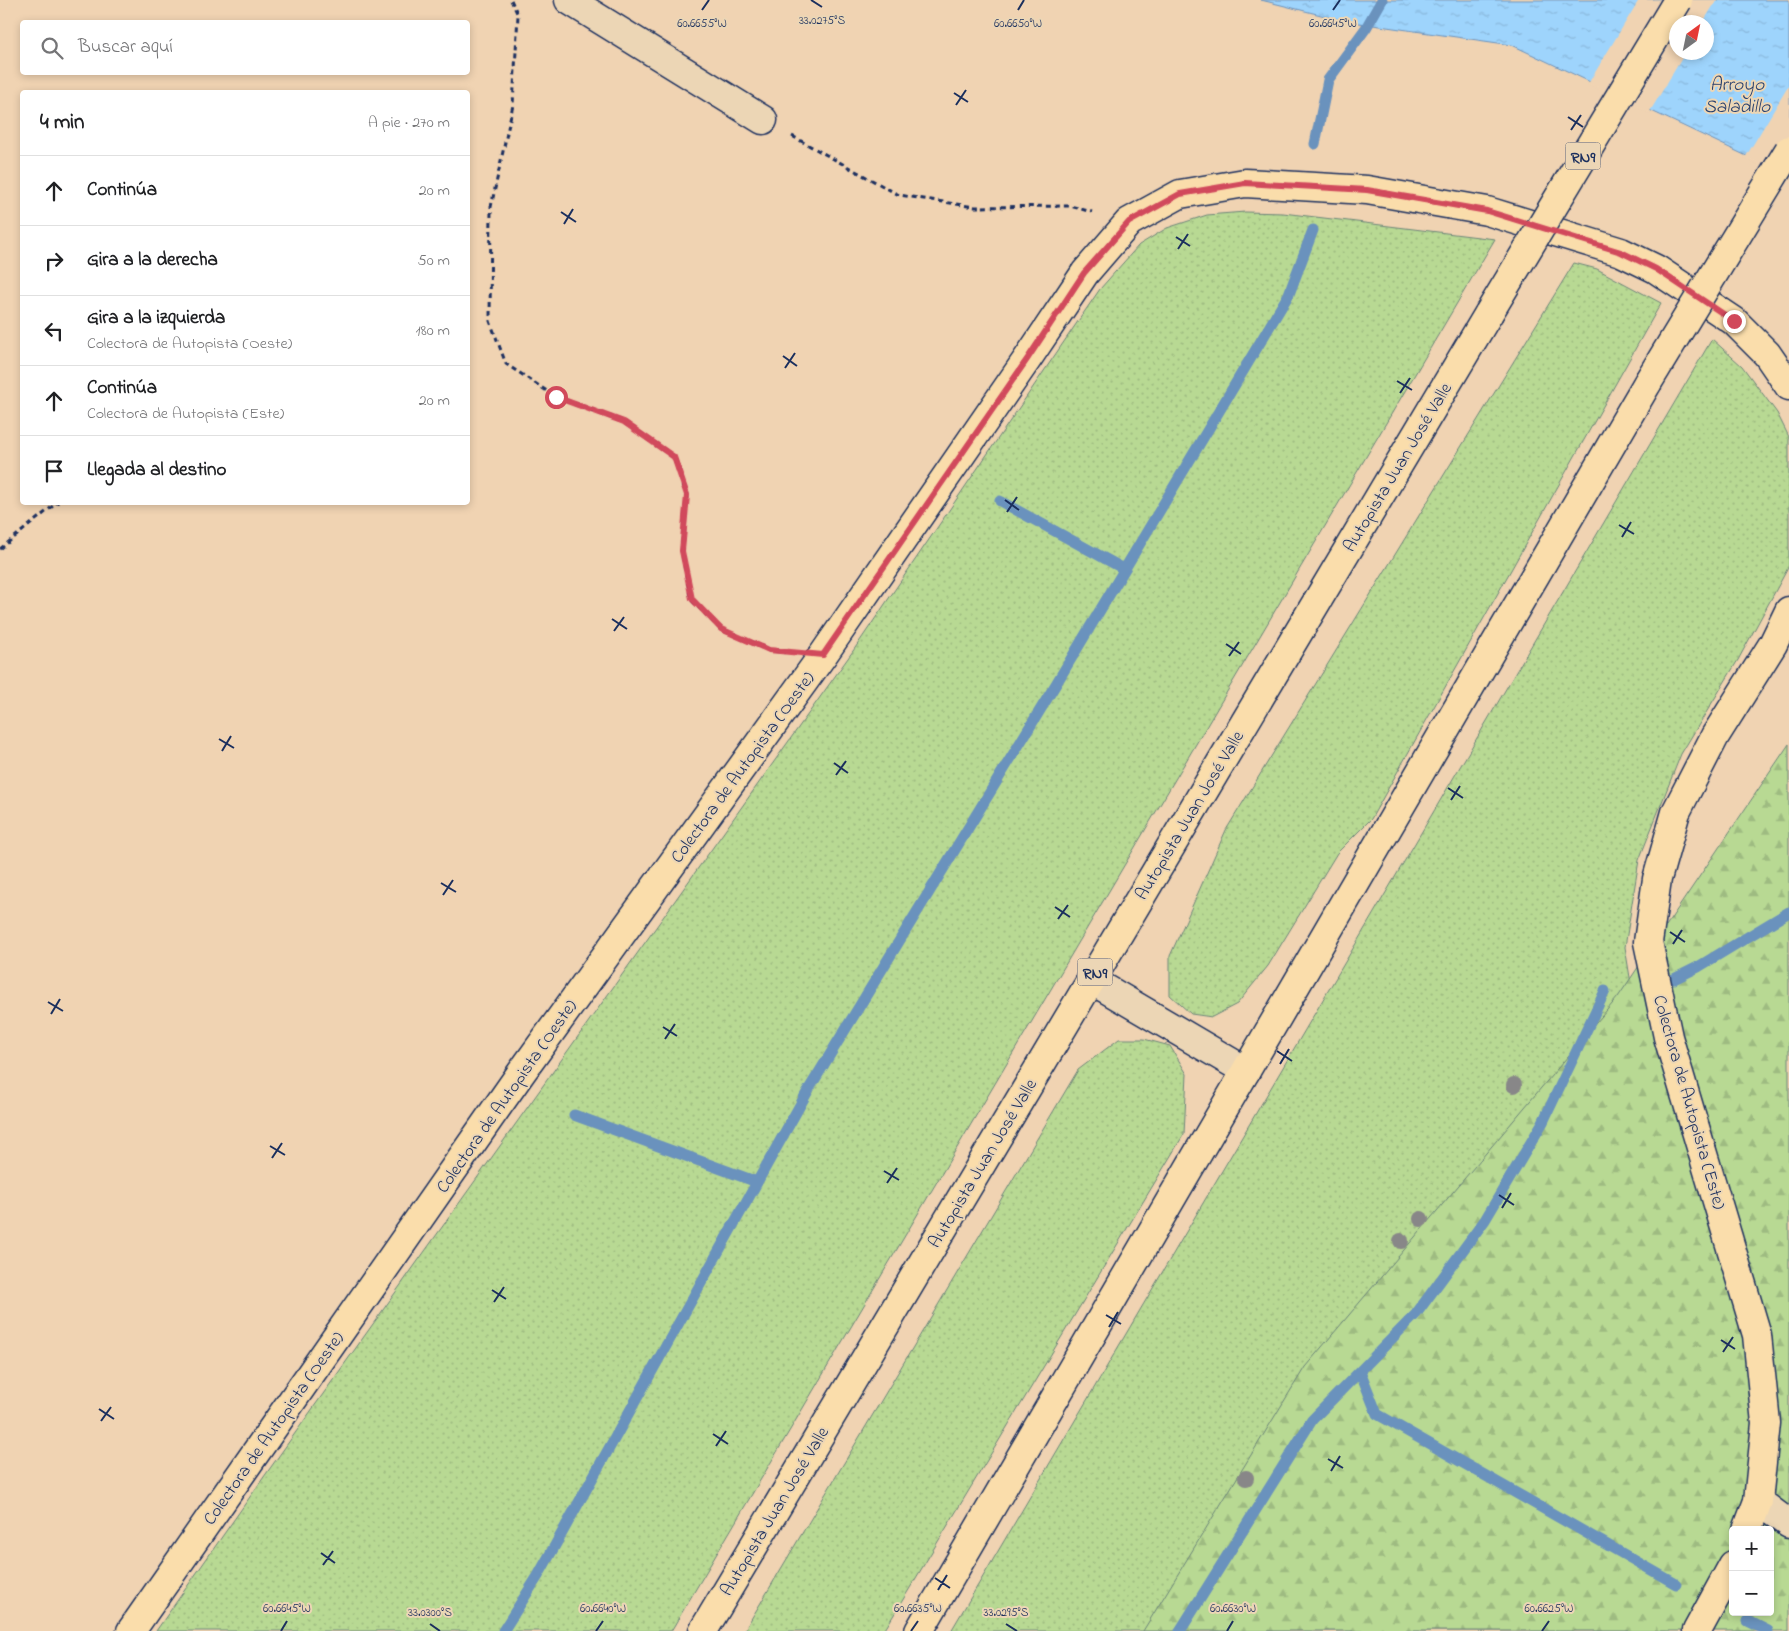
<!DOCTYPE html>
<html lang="es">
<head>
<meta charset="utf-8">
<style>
  :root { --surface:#fff; --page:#f6f6f6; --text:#202124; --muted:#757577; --line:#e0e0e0 }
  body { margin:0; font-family:"Indie Flower",sans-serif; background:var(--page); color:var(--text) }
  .controls { position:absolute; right:15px; bottom:15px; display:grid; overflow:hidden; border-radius:5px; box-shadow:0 2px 8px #0003 }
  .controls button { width:45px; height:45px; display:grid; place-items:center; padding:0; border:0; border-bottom:1px solid var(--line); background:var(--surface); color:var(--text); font:25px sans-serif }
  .compass { position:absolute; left:1669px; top:15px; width:45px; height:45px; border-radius:50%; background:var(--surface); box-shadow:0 2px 8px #0003; rotate:33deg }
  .stop { position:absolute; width:15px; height:15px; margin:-11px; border:4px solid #d1495b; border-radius:50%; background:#fff }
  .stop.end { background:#d1495b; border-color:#fff; box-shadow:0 1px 5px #0008 }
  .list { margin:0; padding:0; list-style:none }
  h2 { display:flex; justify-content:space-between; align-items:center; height:65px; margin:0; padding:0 20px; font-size:21px }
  h2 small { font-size:16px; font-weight:400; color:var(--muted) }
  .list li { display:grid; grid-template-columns:32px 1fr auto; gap:15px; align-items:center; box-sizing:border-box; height:70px; padding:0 20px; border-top:1px solid var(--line) }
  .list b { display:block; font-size:19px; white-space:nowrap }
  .list p { margin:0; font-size:16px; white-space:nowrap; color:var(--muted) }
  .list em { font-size:16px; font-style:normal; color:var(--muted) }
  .icon { flex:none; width:28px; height:28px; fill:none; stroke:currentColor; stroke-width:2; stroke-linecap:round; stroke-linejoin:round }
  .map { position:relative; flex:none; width:1789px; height:1631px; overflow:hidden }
  .search { position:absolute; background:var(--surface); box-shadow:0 2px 8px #0003; left:20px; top:20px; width:450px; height:55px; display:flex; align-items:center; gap:12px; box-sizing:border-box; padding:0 18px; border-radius:5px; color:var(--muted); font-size:19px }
  .panel { position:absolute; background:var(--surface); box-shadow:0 2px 8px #0003; left:20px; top:90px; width:450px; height:415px; border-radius:5px }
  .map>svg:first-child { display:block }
  .grass { fill:url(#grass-dots); stroke:#6a8478 }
  .forest { fill:url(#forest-firs); stroke:#6a8478; fill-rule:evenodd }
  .water { fill:url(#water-ripples); stroke:#6a92bd; fill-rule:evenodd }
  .pier { fill:#f0d3b2 }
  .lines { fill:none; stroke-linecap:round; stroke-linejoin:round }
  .stream { stroke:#6a92bd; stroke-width:11 }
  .minor-casing { stroke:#1b2f5e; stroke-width:31 }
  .major-casing { stroke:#1b2f5e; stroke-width:31 }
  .highway-casing { stroke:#1b2f5e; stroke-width:31 }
  .path { stroke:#1b2f5e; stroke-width:3; stroke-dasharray:5 4; stroke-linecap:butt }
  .minor { stroke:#ecd6b5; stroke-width:28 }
  .major { stroke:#faddab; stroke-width:28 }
  .highway { stroke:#faddab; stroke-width:28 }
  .highway-bridge-casing { stroke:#1b2f5e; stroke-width:31; stroke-linecap:butt }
  .highway-bridge { stroke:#faddab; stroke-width:28 }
  .tree { fill:#888788 }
  .route { stroke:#d1495b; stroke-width:6 }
  .ticks { fill:none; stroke:#1b2f5e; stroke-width:2 }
  .labels { text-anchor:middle; stroke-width:4; stroke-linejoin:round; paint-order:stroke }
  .shield { fill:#ecd6b5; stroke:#5a6178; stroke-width:1 }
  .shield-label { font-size:16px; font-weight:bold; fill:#1b2f5e }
  .street-label { font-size:18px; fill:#1b2f5e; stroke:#ecd6b5 }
  .water-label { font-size:19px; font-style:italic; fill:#28406e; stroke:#ecd6b5 }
  .ticks-label { font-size:12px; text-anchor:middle; fill:#1b2f5e; stroke:#ecd6b5; stroke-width:4; stroke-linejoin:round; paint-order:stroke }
</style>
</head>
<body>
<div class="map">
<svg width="1789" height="1631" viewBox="0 0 1789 1631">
  <defs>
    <pattern id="grass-dots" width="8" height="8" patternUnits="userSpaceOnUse" patternTransform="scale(1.25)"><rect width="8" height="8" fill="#b8d993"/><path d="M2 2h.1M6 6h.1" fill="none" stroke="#9ebb81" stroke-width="1.8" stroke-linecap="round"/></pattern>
    <pattern id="forest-firs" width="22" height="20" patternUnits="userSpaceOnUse" patternTransform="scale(1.25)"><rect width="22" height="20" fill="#b8d993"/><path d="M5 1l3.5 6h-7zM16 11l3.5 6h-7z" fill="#9ebb81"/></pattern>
    <pattern id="water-ripples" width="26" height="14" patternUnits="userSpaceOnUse" patternTransform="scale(1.25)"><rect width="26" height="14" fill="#9ed4fc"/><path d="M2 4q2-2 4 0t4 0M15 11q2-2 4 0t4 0" fill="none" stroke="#88b6da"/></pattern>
  </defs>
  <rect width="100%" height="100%" fill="#f0d3b2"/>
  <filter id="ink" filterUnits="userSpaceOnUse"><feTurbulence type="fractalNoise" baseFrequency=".02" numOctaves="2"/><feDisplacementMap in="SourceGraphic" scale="10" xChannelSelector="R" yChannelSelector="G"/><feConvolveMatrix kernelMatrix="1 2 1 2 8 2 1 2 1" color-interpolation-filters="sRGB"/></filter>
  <g filter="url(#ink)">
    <path class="grass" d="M1245 212 1283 213 1495 239 671 1631H156L266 1474 853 651 1100 289 1139 245 1167 228 1207 215Z
      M1574 263 1597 269 1661 303 1371 819 1337 853 1268 966 1237 1004 1212 1017 1191 1014 1170 995V956L1226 830Z
      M1712 339 1742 366 1777 413 1789 437V566L1738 660 1681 754 1639 860 1625 947 1644 1063 1666 1631H951Z
      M1119 1039H1144L1170 1046 1187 1074 1184 1134 884 1631H744L1078 1070Z"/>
    <path class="forest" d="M1789 744V1631H1143L1305 1367 1618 997ZM1733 1530H1770V1612H1733Z"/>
    <path class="water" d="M1261 0H1789V176L1512 45 1345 21ZM1676 22H1706V52H1676Z"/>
    <path class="pier" d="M1639 0H1717L1703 22H1676V52L1685 53 1649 113 1588 84Z
      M1789 85V178L1745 158Z"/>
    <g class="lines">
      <path class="stream" d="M1315 144 1328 80 1366 28 1382 0
        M1000 501 1124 569
        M1674 979 1698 967 1789 912
        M574 1115 757 1182
        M1360 1371 1377 1414 1676 1584
        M1748 1621 1768 1631
        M503 1631 538 1576 809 1089 1056 684 1289 294 1313 230
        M1180 1631 1312 1420 1416 1314 1485 1220 1543 1122 1605 991"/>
      <g class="minor-casing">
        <path id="minor" d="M569 0 763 120
          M1091 980 1246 1071
          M1758 1501 1789 1524"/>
      </g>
      <g class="major-casing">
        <path id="major" d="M1747 1530 1758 1501 1766 1423 1757 1335 1668 1037 1648 942 1657 879 1676 812 1715 736 1773 644 1789 611
          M131 1631 521 1073 823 655 1028 358 1085 273 1129 222 1180 194 1245 183 1367 190 1487 211 1621 252 1656 269 1734 321 1767 354 1789 386
          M1697 1631 1733 1565"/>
      </g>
      <g class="highway-casing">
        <path id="highway" d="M703 1631 1489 313
          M919 1631 1648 382"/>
      </g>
      <path class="path" d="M511 0 518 15 513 105 491 207 490 321 506 364 556 397 624 422 674 457 687 495 682 551 691 599 721 629 769 650 785 652
        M792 136 899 195 975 207 1070 206 1092 212
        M0 549 58 502"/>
      <use href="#minor" class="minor"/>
      <use href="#major" class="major"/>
      <use href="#highway" class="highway"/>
      <g class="highway-bridge-casing">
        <path id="highway-bridge" d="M1489 313 1678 0
          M1648 382 1789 150"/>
      </g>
      <use href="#highway-bridge" class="highway-bridge"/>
    </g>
    <g class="tree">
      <circle cx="1514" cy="1085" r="8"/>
      <circle cx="1421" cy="1219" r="8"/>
      <circle cx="1401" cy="1241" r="8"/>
      <circle cx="1246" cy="1478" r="8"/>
    </g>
  </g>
  <g class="lines" filter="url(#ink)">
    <path class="route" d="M556 397 624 422 674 457 687 495 682 551 692 599 721 629 769 650 823 655 1028 358 1084 273 1129 222 1180 194 1245 183 1367 190 1487 211 1621 252 1656 269 1734 321"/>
  </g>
  <path class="ticks" d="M811 0 822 7M702 10 709 0M1018 10 1024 0M1333 10 1340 0M954 93 968 102M956 105 966 90M1568 117 1583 127M1571 130 1581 115M561 212 576 222M564 224 573 209M1176 237 1190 246M1178 249 1188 234M783 356 797 366M785 368 795 353M1397 381 1412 390M1400 393 1410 378M1005 500 1019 510M1007 512 1017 497M1619 525 1634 534M1622 537 1631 522M612 619 627 629M614 631 624 617M1226 644 1241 654M1229 656 1239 642M219 739 234 748M222 751 231 736M834 763 848 773M836 775 846 761M1448 788 1463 798M1451 800 1460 786M441 883 456 892M443 895 453 880M1055 907 1070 917M1058 919 1068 905M1670 932 1685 942M1673 944 1682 930M48 1002 63 1011M51 1014 60 999M663 1027 677 1036M665 1039 675 1024M1277 1051 1292 1061M1280 1064 1289 1049M270 1146 285 1155M272 1158 282 1143M884 1171 899 1180M887 1183 897 1168M1499 1195 1514 1205M1502 1208 1511 1193M492 1290 506 1299M494 1302 504 1287M1106 1315 1121 1324M1109 1327 1118 1312M1721 1340 1735 1349M1723 1352 1733 1337M99 1409 114 1419M101 1421 111 1407M713 1434 728 1444M716 1446 726 1431M1328 1459 1343 1468M1331 1471 1340 1456M321 1553 335 1563M323 1565 333 1551M935 1578 950 1588M938 1590 947 1575M430 1624 440 1631M1006 1624 1017 1631M281 1631 287 1621M596 1631 603 1621M911 1631 918 1621M1227 1631 1233 1621M1542 1631 1549 1621"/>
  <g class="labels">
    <g class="shield">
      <rect x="1565.5" y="142.5" width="35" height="27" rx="4"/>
      <rect x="1077.5" y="958.5" width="35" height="27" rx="4"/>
    </g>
    <g class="shield-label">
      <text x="1583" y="162">RN9</text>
      <text x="1095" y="978">RN9</text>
    </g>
    <g class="street-label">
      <text transform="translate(1397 467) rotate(-59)" y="6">Autopista Juan José Valle</text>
      <text transform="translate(742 767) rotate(-54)" y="6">Colectora de Autopista (Oeste)</text>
      <text transform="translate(1189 815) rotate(-59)" y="6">Autopista Juan José Valle</text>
      <text transform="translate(506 1096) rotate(-55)" y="6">Colectora de Autopista (Oeste)</text>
      <text transform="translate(1690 1102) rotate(74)" y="6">Colectora de Autopista (Este)</text>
      <text transform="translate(982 1163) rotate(-59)" y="6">Autopista Juan José Valle</text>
      <text transform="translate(273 1428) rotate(-55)" y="6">Colectora de Autopista (Oeste)</text>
      <text transform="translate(774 1511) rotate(-59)" y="6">Autopista Juan José Valle</text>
    </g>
    <g class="water-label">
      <text x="1737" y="90">Arroyo<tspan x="1737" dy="22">Saladillo</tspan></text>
    </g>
  </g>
  <g class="ticks-label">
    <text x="822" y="24">33.0275°S</text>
    <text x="702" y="27">60.6655°W</text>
    <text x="1018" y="27">60.6650°W</text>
    <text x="1333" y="27">60.6645°W</text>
    <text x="287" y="1612">60.6645°W</text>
    <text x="603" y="1612">60.6640°W</text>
    <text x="918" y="1612">60.6635°W</text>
    <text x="1233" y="1612">60.6630°W</text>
    <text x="1549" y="1612">60.6625°W</text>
    <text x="430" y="1616">33.0300°S</text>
    <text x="1006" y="1616">33.0295°S</text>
  </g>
</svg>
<div class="controls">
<button>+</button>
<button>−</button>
</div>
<svg class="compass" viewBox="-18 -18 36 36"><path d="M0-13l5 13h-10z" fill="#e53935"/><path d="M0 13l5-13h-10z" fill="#757577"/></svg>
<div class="stop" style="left:556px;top:397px"></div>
<div class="stop end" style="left:1734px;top:321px"></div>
<div class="search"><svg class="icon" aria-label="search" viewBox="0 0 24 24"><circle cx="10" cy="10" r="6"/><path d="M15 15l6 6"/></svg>Buscar aquí</div>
<section class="panel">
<h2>4 min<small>A pie · 270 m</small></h2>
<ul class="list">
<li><svg class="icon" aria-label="ahead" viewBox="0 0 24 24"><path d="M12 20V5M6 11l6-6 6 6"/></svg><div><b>Continúa</b></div><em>20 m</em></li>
<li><svg class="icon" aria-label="right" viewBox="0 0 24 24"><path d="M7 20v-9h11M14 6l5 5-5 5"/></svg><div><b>Gira a la derecha</b></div><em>50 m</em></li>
<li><svg class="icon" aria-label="left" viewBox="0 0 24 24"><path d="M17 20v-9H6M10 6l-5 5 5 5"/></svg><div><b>Gira a la izquierda</b><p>Colectora de Autopista (Oeste)</p></div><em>180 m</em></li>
<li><svg class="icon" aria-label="ahead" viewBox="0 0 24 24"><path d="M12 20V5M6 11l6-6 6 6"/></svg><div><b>Continúa</b><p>Colectora de Autopista (Este)</p></div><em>20 m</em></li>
<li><svg class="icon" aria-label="arrive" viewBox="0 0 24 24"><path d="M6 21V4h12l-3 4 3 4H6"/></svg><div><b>Llegada al destino</b></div></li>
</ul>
</section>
</div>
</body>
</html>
